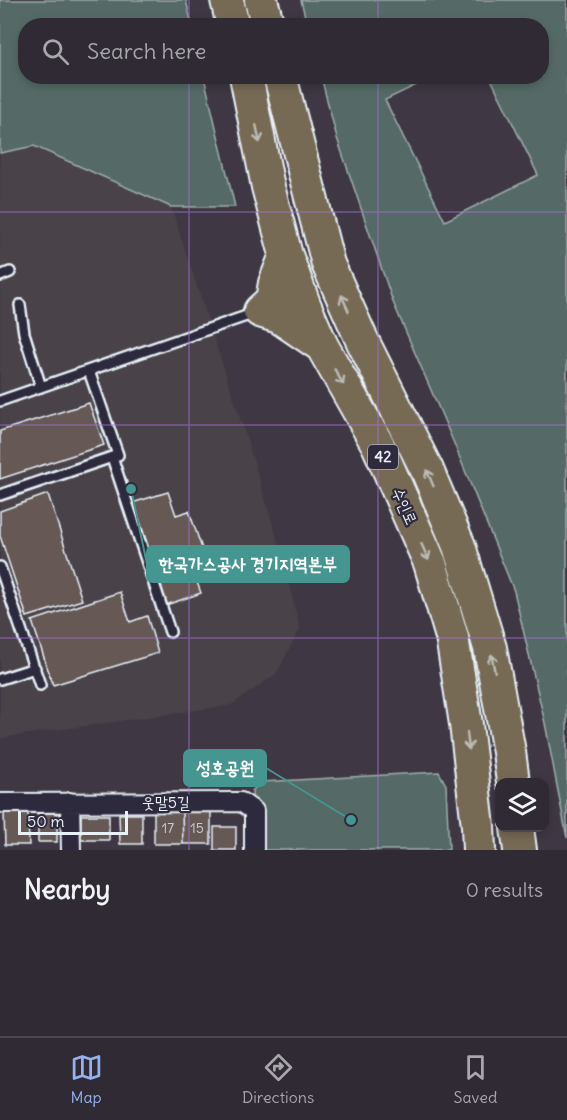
<!DOCTYPE html>
<html lang="en">
<head>
<meta charset="utf-8">
<style>
  :root { --surface:#2f2a33; --page:#3b363f; --text:#f1f3f6; --muted:#a7a7ac; --line:#4a464e; --accent:#95b2f1 }
  body { margin:0; font-family:Delius,"Poor Story",sans-serif; background:var(--page); color:var(--text) }
  .controls { position:absolute; right:18px; bottom:18px; display:grid; overflow:hidden; border-radius:12px; box-shadow:0 3px 9px #0003 }
  .controls button { width:54px; height:54px; display:grid; place-items:center; padding:0; border:0; border-bottom:2px solid var(--line); background:var(--surface); color:var(--text); font:30px sans-serif }
  .scale { position:absolute; left:18px; bottom:15px; width:110px; box-sizing:border-box; padding-left:6px; border:3px solid #e8f1f8; border-top:0; font-size:16px; line-height:21px; white-space:nowrap; color:#e8f1f8; -webkit-text-stroke:4px #2f2a3d; paint-order:stroke }
  .list { margin:0; padding:0; list-style:none }
  h2 { display:flex; justify-content:space-between; align-items:center; height:78px; margin:0; padding:0 24px; font-size:26px }
  h2 small { font-size:20px; font-weight:400; color:var(--muted) }
  .icon { flex:none; width:33px; height:33px; fill:none; stroke:currentColor; stroke-width:2; stroke-linecap:round; stroke-linejoin:round }
  .map { position:relative; flex:none; width:567px; height:850px; overflow:hidden }
  .search { position:absolute; background:var(--surface); box-shadow:0 3px 9px #0003; left:18px; right:18px; top:18px; height:66px; display:flex; align-items:center; gap:15px; box-sizing:border-box; padding:0 21px; border-radius:24px; color:var(--muted); font-size:22px }
  .sheet { height:186px; background:var(--surface) }
  nav { display:flex; justify-content:space-around; align-items:center; box-sizing:border-box; height:84px; border-top:2px solid var(--line); background:var(--surface); font-size:16px; color:var(--muted) }
  nav a { display:grid; justify-items:center; gap:3px }
  nav .on { color:var(--accent) }
  .map>svg:first-child { display:block }
  .built { fill:#4a4249 }
  .green { fill:#546b66; stroke:#9eaeaf; stroke-width:1.5 }
  .building { fill:#655954; stroke:#e8f1f8; stroke-width:1.5 }
  .lines { fill:none; stroke-linecap:round; stroke-linejoin:round }
  .lane-casing { stroke:#e8f1f8; stroke-width:14 }
  .street-casing { stroke:#e8f1f8; stroke-width:22 }
  .highway-casing { stroke:#e8f1f8; stroke-width:36 }
  .lane { stroke:#2f2a3d; stroke-width:9 }
  .street { stroke:#2f2a3d; stroke-width:18 }
  .highway { stroke:#776a54; stroke-width:32 }
  .oneway { stroke:#bbbbb6 }
  .grid { fill:none; stroke:#a171d3; stroke-width:1.5; stroke-opacity:0.55 }
  .labels { text-anchor:middle; stroke-width:4.5; stroke-linejoin:round; paint-order:stroke }
  .number-label { font-size:14px; fill:#c7cbcf }
  .shield { fill:#2f2a3d; stroke:#b0b5c0; stroke-width:1.5 }
  .shield-label { font-size:15px; font-weight:bold; fill:#e8f1f8 }
  .street-label { font-size:16px; fill:#e8f1f8; stroke:#2f2a3d }
  .leader { fill:none; stroke:#459590; stroke-width:2 }
  .callout-dot { fill:#459590; stroke:#2f2a3d; stroke-width:2 }
  .callout { fill:#459590; stroke:#459590; stroke-width:2 }
  .callout-label { font-size:18px; text-anchor:middle; font-weight:bold; fill:#fff }
</style>
</head>
<body>
<div class="map">
<svg width="567" height="850" viewBox="0 0 567 850">
  <rect width="100%" height="100%" fill="#3f3844"/>
  <filter id="ink" filterUnits="userSpaceOnUse"><feTurbulence type="fractalNoise" baseFrequency=".0167" numOctaves="2"/><feDisplacementMap in="SourceGraphic" scale="12" xChannelSelector="R" yChannelSelector="G"/><feConvolveMatrix kernelMatrix="1 2 1 2 8 2 1 2 1" color-interpolation-filters="sRGB"/></filter>
  <g filter="url(#ink)">
    <path class="built" d="M34 146 171 207 246 436 278 542 300 629 276 674 231 705 0 738V153Z"/>
    <path class="green" d="M0 0H186L192 25 26 26V76L204 77 235 207H171L34 146 0 153Z
      M301 0H567V838L545 723 514 591 453 441 393 302 337 138 321 77H433L385 100 445 221 538 175 490 77 542 76V26L307 25Z
      M439 772 446 785 449 850H256L252 791 261 782Z"/>
    <path class="building" d="M89 403 104 445 0 479V431Z
      M168 492 176 515 189 511 208 566 193 571 201 593 166 605 132 503Z
      M48 494 82 600 27 617 0 536V511Z
      M120 592 130 622 147 616 158 653 53 685 32 621Z
      M211 811V844H183L182 812Z
      M154 812H182L183 844H154Z
      M4 813H28L29 845H5Z
      M38 813H57V842H38Z
      M119 814H142V844H120Z
      M81 815H109V840H81Z
      M214 827H236V850H214Z"/>
    <g class="lines">
      <g class="lane-casing">
        <path id="lane" d="M0 276 10 272
          M20 305 24 333 41 387
          M0 401 255 313
          M112 457 170 632
          M0 495 118 455 89 371
          M0 567 40 685
          M0 679 35 668"/>
      </g>
      <g class="street-casing">
        <path id="street" d="M70 802 71 850
          M0 803 241 802 254 811V850"/>
      </g>
      <g class="highway-casing">
        <path id="highway" d="M227 0 233 26
          M261 0 268 26
          M246 76 268 187 286 255 304 304 322 346 378 445 430 563 452 637 466 724 478 826 479 850
          M280 76 328 264 361 338 427 470 459 546 490 648 509 752 513 782
          M286 255 275 283 272 300 260 311 279 317 322 346
          M517 828 520 850"/>
      </g>
      <use href="#lane" class="lane"/>
      <use href="#street" class="street"/>
      <use href="#highway" class="highway"/>
    </g>
    <defs><path id="oneway-shaft" d="M-6 0H5M1.5-3L5.5 0L1.5 3" fill="none" stroke-width="1.6" stroke-linecap="round" stroke-linejoin="round" transform="scale(1.5)"/></defs>
    <g class="oneway">
      <use href="#oneway-shaft" transform="translate(258 134) rotate(79)"/>
      <use href="#oneway-shaft" transform="translate(345 303) rotate(-114)"/>
      <use href="#oneway-shaft" transform="translate(339 377) rotate(60)"/>
      <use href="#oneway-shaft" transform="translate(430 478) rotate(-113)"/>
      <use href="#oneway-shaft" transform="translate(425 552) rotate(66)"/>
      <use href="#oneway-shaft" transform="translate(493 663) rotate(-101)"/>
      <use href="#oneway-shaft" transform="translate(468 741) rotate(83)"/>
    </g>
  </g>
  <path class="grid" d="M189 0V26M378 0V26M189 76V850M378 76V850M0 212H567M0 425H567M0 638H567"/>
  <g class="labels">
    <g class="number-label">
      <text x="168" y="833">17</text>
      <text x="197" y="833">15</text>
    </g>
    <rect class="shield" x="368" y="445" width="30" height="24" rx="4.5"/>
    <g class="shield-label">
      <text x="383" y="462">42</text>
    </g>
    <g class="street-label">
      <text transform="translate(405 506) rotate(66)" y="6">수인로</text>
      <text x="166" y="808">웃말5길</text>
    </g>
  </g>
  <path class="leader" d="M131 489L147 564M351 820L266 768"/>
  <g class="callout-dot">
    <circle cx="131" cy="489" r="6"/>
    <circle cx="351" cy="820" r="6"/>
  </g>
  <g class="callout">
    <rect x="147" y="546" width="202" height="36" rx="6"/>
    <rect x="184" y="750" width="82" height="36" rx="6"/>
  </g>
  <g class="callout-label">
    <text x="248" y="570">한국가스공사 경기지역본부</text>
    <text x="225" y="774">성호공원</text>
  </g>
</svg>
<div class="controls">
<button><svg class="icon" aria-label="layers" viewBox="0 0 24 24"><path d="M12 4l9 5-9 5-9-5zM3 14l9 5 9-5"/></svg></button>
</div>
<div class="scale">50 m</div>
<div class="search"><svg class="icon" aria-label="search" viewBox="0 0 24 24"><circle cx="10" cy="10" r="6"/><path d="M15 15l6 6"/></svg>Search here</div>
</div>
<section class="sheet">
<h2>Nearby<small>0 results</small></h2>
<ul class="list">
</ul>
</section>
<nav>
<a class="on"><svg class="icon" aria-label="map" viewBox="0 0 24 24"><path d="M3 6l6-2 6 2 6-2v14l-6 2-6-2-6 2zM9 4v14M15 6v14"/></svg>Map</a>
<a><svg class="icon" aria-label="directions" viewBox="0 0 24 24"><path d="M12 3l9 9-9 9-9-9zM9 14v-3h6M13 9l2 2-2 2"/></svg>Directions</a>
<a><svg class="icon" aria-label="saved" viewBox="0 0 24 24"><path d="M7 4h10v16l-5-4-5 4z"/></svg>Saved</a>
</nav>
</body>
</html>
